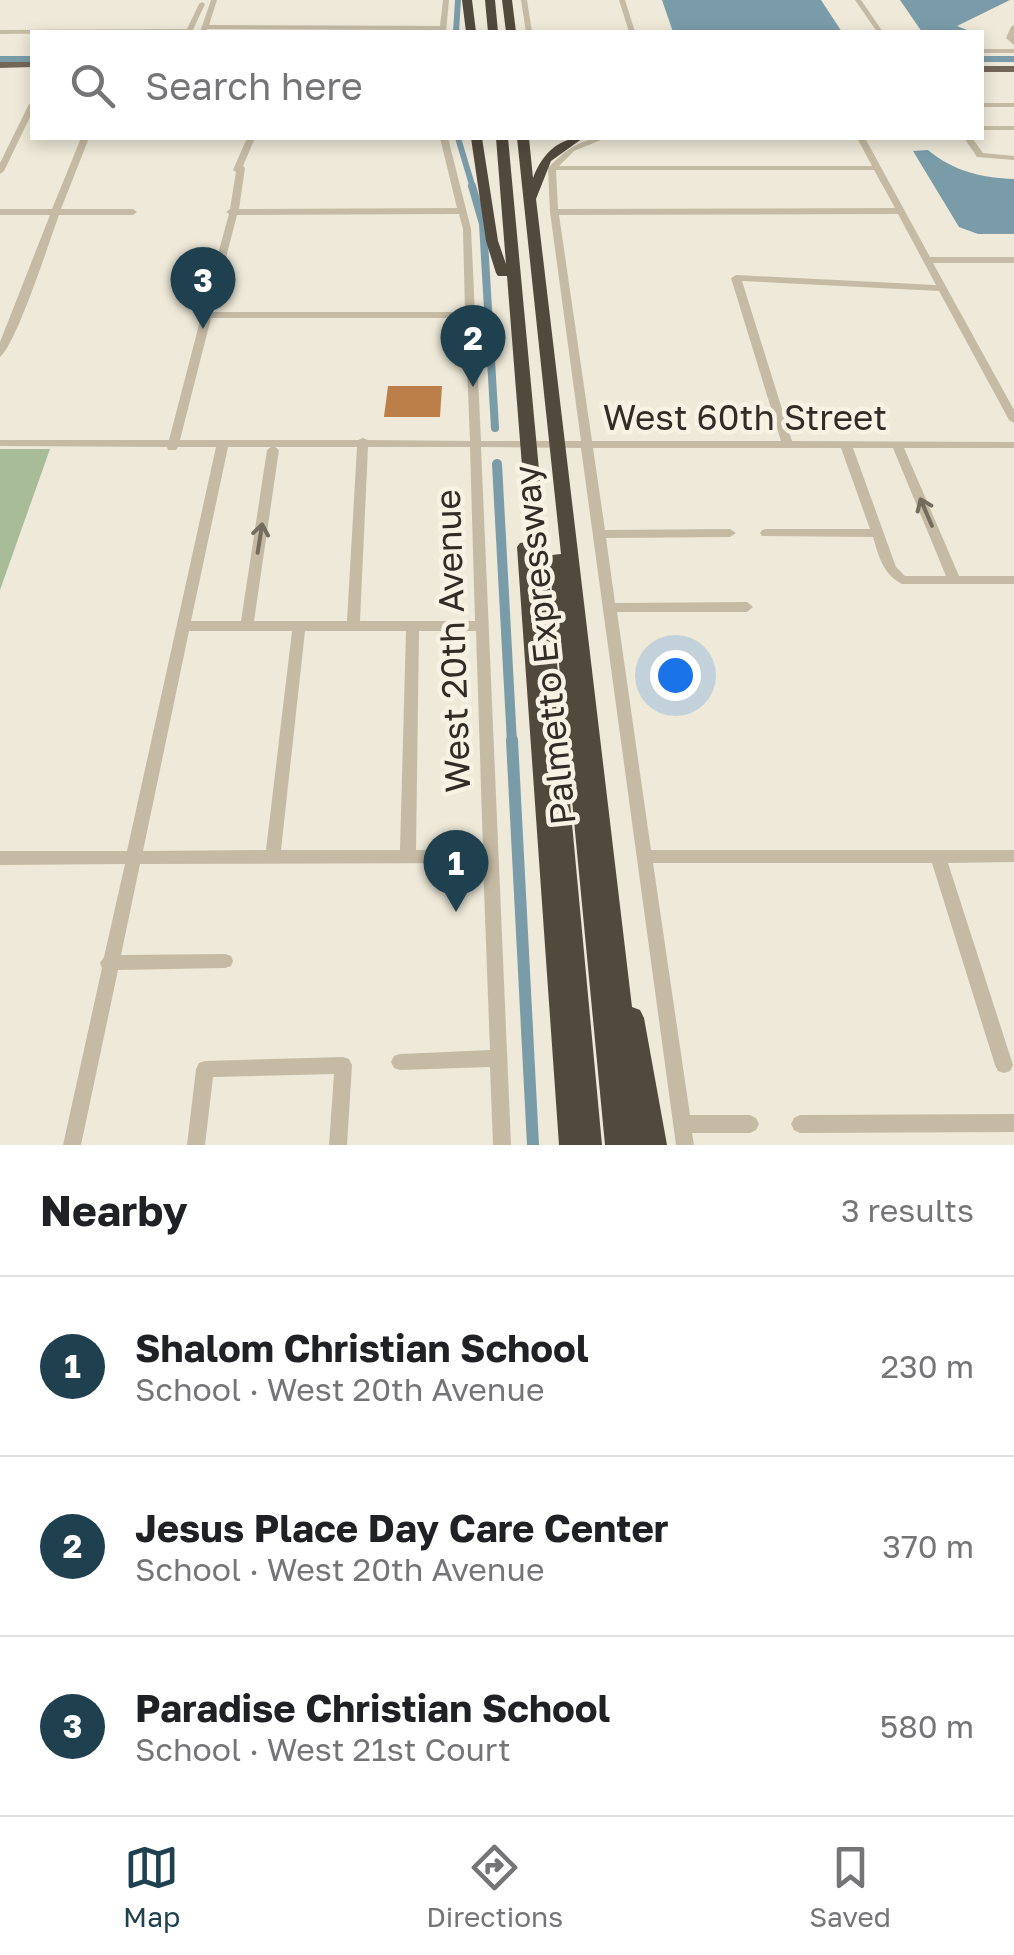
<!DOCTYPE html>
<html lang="en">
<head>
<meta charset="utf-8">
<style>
  :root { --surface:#fff; --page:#f6f6f6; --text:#202124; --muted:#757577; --line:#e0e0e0; --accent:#1f414f }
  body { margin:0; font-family:"Golos Text",sans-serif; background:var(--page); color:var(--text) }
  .you { position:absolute; left:675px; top:675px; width:35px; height:35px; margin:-25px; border:8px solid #fff; border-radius:50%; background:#1a73e8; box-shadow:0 0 0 15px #1a73e833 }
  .badge { display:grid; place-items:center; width:65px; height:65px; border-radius:50%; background:var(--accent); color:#fff; font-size:32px; font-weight:700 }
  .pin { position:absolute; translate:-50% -82px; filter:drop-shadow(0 2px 5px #0008) }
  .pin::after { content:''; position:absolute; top:52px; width:35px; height:30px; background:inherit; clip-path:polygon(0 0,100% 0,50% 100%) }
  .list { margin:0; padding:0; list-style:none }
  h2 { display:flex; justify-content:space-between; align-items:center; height:130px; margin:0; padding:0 40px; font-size:42px }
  h2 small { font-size:32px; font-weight:400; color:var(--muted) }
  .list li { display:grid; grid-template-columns:65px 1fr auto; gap:30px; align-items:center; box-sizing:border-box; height:180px; padding:0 40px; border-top:2px solid var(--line) }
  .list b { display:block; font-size:38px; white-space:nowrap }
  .list p { margin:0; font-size:32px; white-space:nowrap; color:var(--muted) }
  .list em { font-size:32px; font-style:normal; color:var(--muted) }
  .icon { flex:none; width:55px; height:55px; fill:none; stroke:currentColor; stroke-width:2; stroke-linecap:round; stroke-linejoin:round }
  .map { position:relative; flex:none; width:1014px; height:1145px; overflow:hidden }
  .search { position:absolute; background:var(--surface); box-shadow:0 5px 15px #0003; left:30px; right:30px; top:30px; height:110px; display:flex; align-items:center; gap:25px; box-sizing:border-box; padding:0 35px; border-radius:0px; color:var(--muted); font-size:38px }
  .sheet { height:670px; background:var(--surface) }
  nav { display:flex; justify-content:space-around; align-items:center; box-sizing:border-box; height:140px; border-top:2px solid var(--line); background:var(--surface); font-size:28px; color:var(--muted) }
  nav a { display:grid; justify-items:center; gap:5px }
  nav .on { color:var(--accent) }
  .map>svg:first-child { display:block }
  .green { fill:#a8bc9a }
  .water { fill:#7a9ca9 }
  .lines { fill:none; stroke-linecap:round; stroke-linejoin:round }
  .canal-far3 { stroke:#7a9ca9; stroke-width:6 }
  .canal-far2 { stroke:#7a9ca9; stroke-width:8 }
  .canal-far1 { stroke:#7a9ca9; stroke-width:10 }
  .canal { stroke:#7a9ca9; stroke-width:12 }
  .building { fill:#bc7f49 }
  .minor { fill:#c5bba5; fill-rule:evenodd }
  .major { fill:#736758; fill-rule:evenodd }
  .highway { fill:#52493d; fill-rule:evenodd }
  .oneway { stroke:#746c5f }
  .labels { text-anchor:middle; stroke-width:9; stroke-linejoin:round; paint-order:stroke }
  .street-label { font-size:35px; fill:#322c26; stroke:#f7f2e4 }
</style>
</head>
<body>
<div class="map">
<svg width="1014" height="1145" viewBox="0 0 1014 1145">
  <rect width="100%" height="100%" fill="#eee9d8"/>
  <path class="green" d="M0 449H50L0 590Z"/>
  <path class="water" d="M662 0H821L842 32H673Z
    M900 0H1010L957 26 972 32H922Z
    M928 150C953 171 982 178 1014 179V234H978L959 227 913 151Z"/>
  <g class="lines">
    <path class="canal-far3" d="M456 32 458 0
      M0 59H32
      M982 59H1014
      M458 138 473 188"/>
    <path class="canal-far2" d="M472 186 483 224 495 428"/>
    <path class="canal-far1" d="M497 464 512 743"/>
    <path class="canal" d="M512 740 533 1145"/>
  </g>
  <path class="building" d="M388 386H442L440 417H384Z"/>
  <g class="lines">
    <path class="minor" d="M211 0H217L209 25 440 26 443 0H449L446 32H440V30L207 29 206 32H200Z
      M521 0H527L532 32H526Z
      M619 0H625L635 32H629Z
      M855 0H861L883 32H877Z
      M202 2 205 4 192 32 0 34V30L187 29 199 4Z
      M1014 25V45L1006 38 1011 27Z
      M982 49H1014V53H982Z
      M982 103H1014V107H982Z
      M29 104H32V113L4 171 0 174V163Z
      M982 126H1014V130H982Z
      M81 138H89L61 209H133L137 212 133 215H59C49 242 17 343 0 357V342L50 215H0V209H52Z
      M247 138H255L243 166 245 168 239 209 457 208 440 138H448L471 229 481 441H581L550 212 548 168C564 151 582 137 606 138L574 151 559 166H872L857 138H865L930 257H1014V263H933L1014 410V423L1009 420 939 291 742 281 792 441 1014 442V448H904L959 576H1014V584H902C883 574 879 557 873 537L762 536 760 533 762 530 766 529H870L841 448H593L605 530 730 529 736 533 730 537 606 538 615 603 747 602 753 607 747 612H617L651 850H1014V862L948 863 1013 1065 1010 1071 1004 1073 998 1071 995 1065 932 863H653L690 1115H750L756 1118 759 1124 756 1130 750 1133H692L694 1145H676L581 448 481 447 511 1145H493L490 1067 400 1070 394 1068 391 1062 394 1056 400 1054 490 1050 483 863 140 864 121 955 225 954 231 956 233 961 231 966 225 968 118 970 81 1145H63L102 968 100 963 104 957 125 864 0 865V851H127L216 447H178L176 450H168L167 447 0 446V440H169L201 317 199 315 202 312 229 214 226 212 230 209 236 172 233 170ZM556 170H874L895 208 558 209ZM459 214 463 229 465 312H212L237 215ZM898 214 936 285 736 275 731 278 781 441H592L559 215ZM211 318H465L470 441 368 440 363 438 358 440H180ZM228 447H271L267 450 241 621H191ZM275 447H357L347 621H254L279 450ZM368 447H470L475 621H360ZM853 448H893L946 576H905L896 567ZM189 631H292L266 850 143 851ZM305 631H406L400 850H281ZM419 631H476L483 850H416Z
      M964 138H972L983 153 1014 156V160L977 157Z
      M343 1057 349 1059 352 1065 347 1145H329L334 1074 213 1077 205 1145H187L196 1069 199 1063 205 1061Z
      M1014 1114V1132L800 1133 794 1130 791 1124 794 1118 800 1115Z"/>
    <path class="major" d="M0 62H32V67L0 68Z
      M982 66H1014V72H982Z"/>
    <path class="highway" d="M462 0H472L476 32H466Z
      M485 0H495L498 32H488Z
      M502 0H512L516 32H506Z
      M471 138H482L498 241 506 264 496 138H508L602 1145H559L517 547 520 543 528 542 507 276H498L496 273 486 241Z
      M517 138H529L533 178C541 156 558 137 583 138L551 161 536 199 632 1007 640 1010 644 1018 667 1145H605L549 559 552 555 561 554Z"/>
  </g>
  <defs><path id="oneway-shaft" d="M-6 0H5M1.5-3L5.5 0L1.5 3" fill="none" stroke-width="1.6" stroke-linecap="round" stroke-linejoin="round" transform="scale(2.5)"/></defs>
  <g class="oneway">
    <use href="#oneway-shaft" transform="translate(926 512) rotate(-113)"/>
    <use href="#oneway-shaft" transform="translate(260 538) rotate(-81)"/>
  </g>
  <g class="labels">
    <g class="street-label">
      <text x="745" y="430">West 60th Street</text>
      <text transform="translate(453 641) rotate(-92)" y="12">West 20th Avenue</text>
      <text transform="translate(545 645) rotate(-96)" y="12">Palmetto Expressway</text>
    </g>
  </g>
</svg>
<div class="you"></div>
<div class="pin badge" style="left:456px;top:912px">1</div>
<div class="pin badge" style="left:473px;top:387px">2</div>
<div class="pin badge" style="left:203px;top:329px">3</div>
<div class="search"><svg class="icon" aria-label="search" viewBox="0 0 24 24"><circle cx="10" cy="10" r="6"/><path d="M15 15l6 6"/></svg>Search here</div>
</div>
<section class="sheet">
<h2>Nearby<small>3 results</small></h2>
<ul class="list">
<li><span class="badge">1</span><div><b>Shalom Christian School</b><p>School · West 20th Avenue</p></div><em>230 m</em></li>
<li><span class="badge">2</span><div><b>Jesus Place Day Care Center</b><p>School · West 20th Avenue</p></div><em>370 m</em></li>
<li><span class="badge">3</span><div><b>Paradise Christian School</b><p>School · West 21st Court</p></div><em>580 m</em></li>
</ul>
</section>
<nav>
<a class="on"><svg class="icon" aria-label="map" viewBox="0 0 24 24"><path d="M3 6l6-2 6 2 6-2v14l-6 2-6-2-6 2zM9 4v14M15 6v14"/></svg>Map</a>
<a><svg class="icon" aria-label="directions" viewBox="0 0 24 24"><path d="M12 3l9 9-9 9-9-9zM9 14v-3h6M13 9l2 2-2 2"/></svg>Directions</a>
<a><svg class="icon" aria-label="saved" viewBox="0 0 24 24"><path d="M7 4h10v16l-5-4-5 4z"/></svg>Saved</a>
</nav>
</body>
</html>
